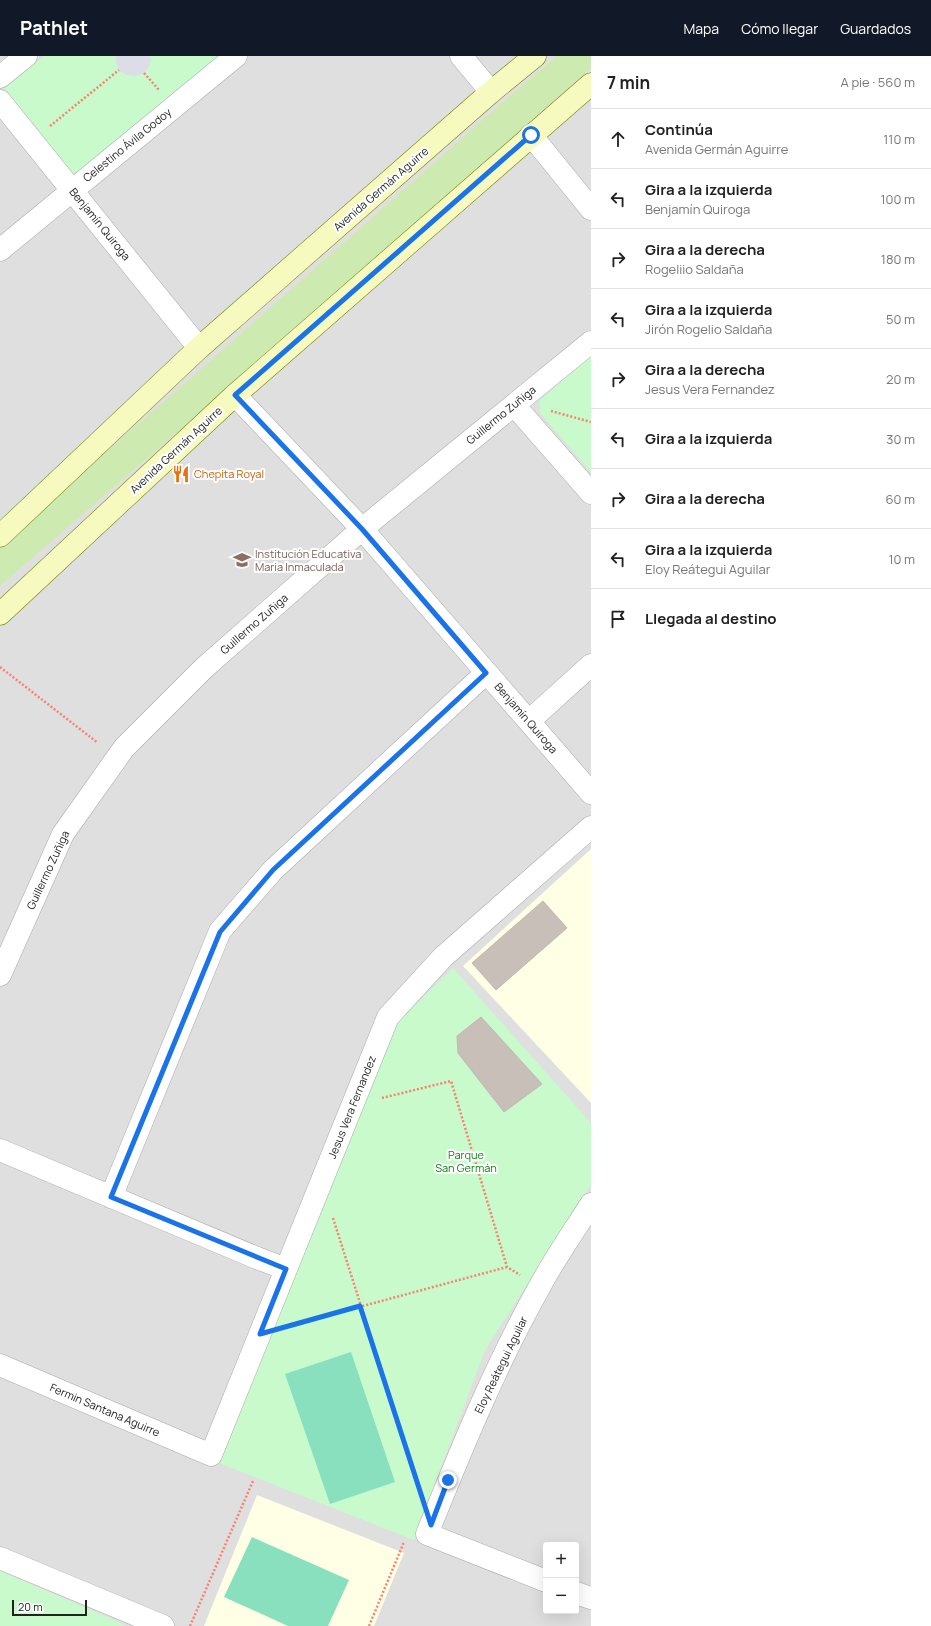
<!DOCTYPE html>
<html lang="es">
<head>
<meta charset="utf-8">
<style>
  :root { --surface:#fff; --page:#f2f2f2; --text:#222; --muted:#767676; --line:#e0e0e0; --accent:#111827 }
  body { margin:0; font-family:Manrope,sans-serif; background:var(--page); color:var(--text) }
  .controls { position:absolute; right:12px; bottom:12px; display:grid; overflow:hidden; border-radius:4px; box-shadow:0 4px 16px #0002 }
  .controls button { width:36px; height:36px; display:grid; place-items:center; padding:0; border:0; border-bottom:1px solid var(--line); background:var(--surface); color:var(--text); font:20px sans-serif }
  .scale { position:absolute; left:12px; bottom:10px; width:75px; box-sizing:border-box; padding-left:4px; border:2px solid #222; border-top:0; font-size:11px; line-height:14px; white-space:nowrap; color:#222; -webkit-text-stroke:3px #fff; paint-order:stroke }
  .stop { position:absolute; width:12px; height:12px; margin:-9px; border:3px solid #1a73e8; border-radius:50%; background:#fff }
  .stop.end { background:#1a73e8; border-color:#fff; box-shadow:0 1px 4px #0008 }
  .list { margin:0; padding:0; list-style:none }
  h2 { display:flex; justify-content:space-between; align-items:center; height:52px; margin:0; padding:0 16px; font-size:17px }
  h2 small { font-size:13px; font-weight:400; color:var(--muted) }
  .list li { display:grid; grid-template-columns:26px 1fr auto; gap:12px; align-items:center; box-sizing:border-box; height:60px; padding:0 16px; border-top:1px solid var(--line) }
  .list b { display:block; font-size:15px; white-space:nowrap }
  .list p { margin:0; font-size:13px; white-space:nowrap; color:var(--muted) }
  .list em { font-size:13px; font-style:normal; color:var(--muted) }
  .icon { flex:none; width:22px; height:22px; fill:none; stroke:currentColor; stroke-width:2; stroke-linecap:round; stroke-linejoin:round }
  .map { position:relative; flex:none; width:591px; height:1570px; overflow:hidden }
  header { display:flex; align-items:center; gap:24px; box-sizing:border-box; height:56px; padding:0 20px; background:var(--accent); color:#fff }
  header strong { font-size:19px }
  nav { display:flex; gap:22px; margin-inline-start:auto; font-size:14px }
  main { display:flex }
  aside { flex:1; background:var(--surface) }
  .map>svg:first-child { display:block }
  .residential { fill:#e0dfdf; fill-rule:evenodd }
  .education { fill:#ffffe5 }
  .grass { fill:#cdebb0 }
  .park { fill:#c8facc }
  .pitch { fill:#88e0be }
  .plaza { fill:#dddde8 }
  .building { fill:#c7bfb8; stroke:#c4b6ab }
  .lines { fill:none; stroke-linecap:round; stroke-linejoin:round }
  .minor-casing { stroke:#a9a9a9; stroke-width:23 }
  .secondary-casing { stroke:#707d05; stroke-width:23 }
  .path { stroke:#fa8072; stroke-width:2.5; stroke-dasharray:2 2; stroke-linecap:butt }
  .minor { stroke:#fff; stroke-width:22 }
  .secondary { stroke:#f7fabf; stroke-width:22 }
  .route { stroke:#1a73e8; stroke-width:5 }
  .labels { text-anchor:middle; stroke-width:4; stroke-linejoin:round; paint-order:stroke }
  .street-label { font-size:11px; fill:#222; stroke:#fff }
  .food-label { font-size:11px; fill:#c56008; stroke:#fff; text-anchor:start }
  .education-label { font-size:11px; fill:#785e54; stroke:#fff; text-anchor:start }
  .park-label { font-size:11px; fill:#0c8416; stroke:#fff }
</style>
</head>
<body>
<header>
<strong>Pathlet</strong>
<nav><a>Mapa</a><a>Cómo llegar</a><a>Guardados</a></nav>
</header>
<main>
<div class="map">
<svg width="591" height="1570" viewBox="0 0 591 1570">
  <rect width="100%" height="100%" fill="#f2efe9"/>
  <path class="residential" d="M0 0H591V1570H0ZM546 1489H576V1555H546Z"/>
  <path class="education" d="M591 793V1047L463 910Z
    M257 1439 404 1497 374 1570H204Z"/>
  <path class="grass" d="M557 0H591V12L234 327 0 530V489L193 320 496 52Z"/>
  <path class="park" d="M44 0H227L77 125 3 33Z
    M591 300V416L540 357V344Z
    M453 912 591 1067V1129L485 1294 414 1484 219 1407 393 971Z
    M0 1515 121 1567 126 1570H0Z"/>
  <path class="pitch" d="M351 1296 395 1426 330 1448 285 1318Z
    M252 1481 349 1524 328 1570H288L224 1541Z"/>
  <path class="plaza" d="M116 0H150L151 5 148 12 144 17 135 20 126 19 119 14 116 6Z"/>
  <path class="building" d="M543 845 567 872 496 934 472 907Z
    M481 961 542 1028 504 1056 458 997 457 980Z"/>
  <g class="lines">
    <g class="minor-casing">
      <path id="minor" d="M461 0 491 36
        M0 21 26 0
        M0 45 199 292
        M531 79 591 153
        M0 194 236 0
        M235 339 362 473 591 737
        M514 349 591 437
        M529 665 591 609
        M0 919 63 778 124 692 204 612 362 473 591 286
        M0 1094 257 1202 286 1213
        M111 1141 220 875 273 814 486 617
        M0 1309 211 1399 388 961 443 901 591 771
        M0 1502 163 1570
        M546 1525 427 1478C461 1394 495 1310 540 1230 555 1202 574 1175 591 1148
        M576 1537 591 1542"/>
    </g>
    <g class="secondary-casing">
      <path id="secondary" d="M0 480 199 292 491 36 535 0
        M0 558 235 339 591 28"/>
    </g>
    <path class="path" d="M144 17 159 34
      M50 70 119 14
      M551 355 591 366
      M0 611 98 687
      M382 1042 451 1025 507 1211 520 1219
      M333 1162 419 1432
      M289 1270 507 1211
      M190 1570 253 1425
      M369 1570 404 1486"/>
    <use href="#minor" class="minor"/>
    <use href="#secondary" class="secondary"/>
  </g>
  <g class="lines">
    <path class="route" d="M448 1424 431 1469 360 1250 260 1278 286 1213 111 1141 220 876 273 814 486 617 362 473 235 339 531 79"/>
  </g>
  <defs>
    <g id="restaurant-bare" transform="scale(1.38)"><path d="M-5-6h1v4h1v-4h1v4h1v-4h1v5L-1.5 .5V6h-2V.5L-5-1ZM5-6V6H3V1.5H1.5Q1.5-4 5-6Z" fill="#e8710a" stroke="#fff" stroke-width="2.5" paint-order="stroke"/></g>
    <g id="school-bare" transform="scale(1.38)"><path d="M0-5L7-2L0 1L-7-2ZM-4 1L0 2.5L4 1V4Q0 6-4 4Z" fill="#8d6e63" stroke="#fff" stroke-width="2.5" paint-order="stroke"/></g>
  </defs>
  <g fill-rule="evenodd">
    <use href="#restaurant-bare" x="181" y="418"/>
    <use href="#school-bare" x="242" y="504"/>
  </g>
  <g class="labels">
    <g class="street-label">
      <text transform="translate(127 89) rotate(-39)" y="4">Celestino Ávila Godoy</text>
      <text transform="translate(381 133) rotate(-41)" y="4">Avenida Germán Aguirre</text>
      <text transform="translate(100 168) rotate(51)" y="4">Benjamín Quiroga</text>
      <text transform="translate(501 359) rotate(-39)" y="4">Guillermo Zuñiga</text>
      <text transform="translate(176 394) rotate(-43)" y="4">Avenida Germán Aguirre</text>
      <text transform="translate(254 568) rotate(-41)" y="4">Guillermo Zuñiga</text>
      <text transform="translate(526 662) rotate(49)" y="4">Benjamín Quiroga</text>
      <text transform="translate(48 814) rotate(-65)" y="4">Guillermo Zuñiga</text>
      <text transform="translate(352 1051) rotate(-68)" y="4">Jesus Vera Fernandez</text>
      <text transform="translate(501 1309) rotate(-64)" y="4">Eloy Reátegui Aguilar</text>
      <text transform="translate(105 1354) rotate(23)" y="4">Fermin Santana Aguirre</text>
    </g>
    <g class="food-label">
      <text x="194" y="422">Chepita Royal</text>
    </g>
    <g class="education-label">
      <text x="255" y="502">Institución Educativa<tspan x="255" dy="13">Maria Inmaculada</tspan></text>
    </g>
    <g class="park-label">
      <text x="466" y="1103">Parque<tspan x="466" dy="13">San Germán</tspan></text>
    </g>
  </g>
</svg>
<div class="controls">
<button>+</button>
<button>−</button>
</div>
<div class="scale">20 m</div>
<div class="stop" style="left:531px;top:79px"></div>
<div class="stop end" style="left:448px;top:1424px"></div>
</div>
<aside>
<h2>7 min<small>A pie · 560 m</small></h2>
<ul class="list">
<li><svg class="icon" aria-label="ahead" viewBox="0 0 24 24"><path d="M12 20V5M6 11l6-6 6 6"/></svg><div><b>Continúa</b><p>Avenida Germán Aguirre</p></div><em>110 m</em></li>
<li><svg class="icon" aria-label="left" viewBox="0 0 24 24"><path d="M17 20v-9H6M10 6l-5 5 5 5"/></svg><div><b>Gira a la izquierda</b><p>Benjamín Quiroga</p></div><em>100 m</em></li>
<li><svg class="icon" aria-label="right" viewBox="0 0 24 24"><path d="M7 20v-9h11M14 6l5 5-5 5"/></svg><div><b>Gira a la derecha</b><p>Rogeliio Saldaña</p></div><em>180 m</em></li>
<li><svg class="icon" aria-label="left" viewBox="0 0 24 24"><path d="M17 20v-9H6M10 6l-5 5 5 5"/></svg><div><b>Gira a la izquierda</b><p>Jirón Rogelio Saldaña</p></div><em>50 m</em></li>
<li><svg class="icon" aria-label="right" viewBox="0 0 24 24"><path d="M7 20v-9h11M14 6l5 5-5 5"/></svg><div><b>Gira a la derecha</b><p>Jesus Vera Fernandez</p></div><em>20 m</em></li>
<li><svg class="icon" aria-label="left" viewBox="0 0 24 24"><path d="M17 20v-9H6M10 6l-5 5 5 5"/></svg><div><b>Gira a la izquierda</b></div><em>30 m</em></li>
<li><svg class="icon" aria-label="right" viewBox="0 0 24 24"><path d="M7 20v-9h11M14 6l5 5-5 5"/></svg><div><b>Gira a la derecha</b></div><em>60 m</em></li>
<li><svg class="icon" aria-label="left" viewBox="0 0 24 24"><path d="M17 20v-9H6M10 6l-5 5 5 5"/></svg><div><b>Gira a la izquierda</b><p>Eloy Reátegui Aguilar</p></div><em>10 m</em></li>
<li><svg class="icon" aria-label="arrive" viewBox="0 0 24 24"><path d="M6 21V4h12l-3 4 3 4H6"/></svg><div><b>Llegada al destino</b></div></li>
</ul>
</aside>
</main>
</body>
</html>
